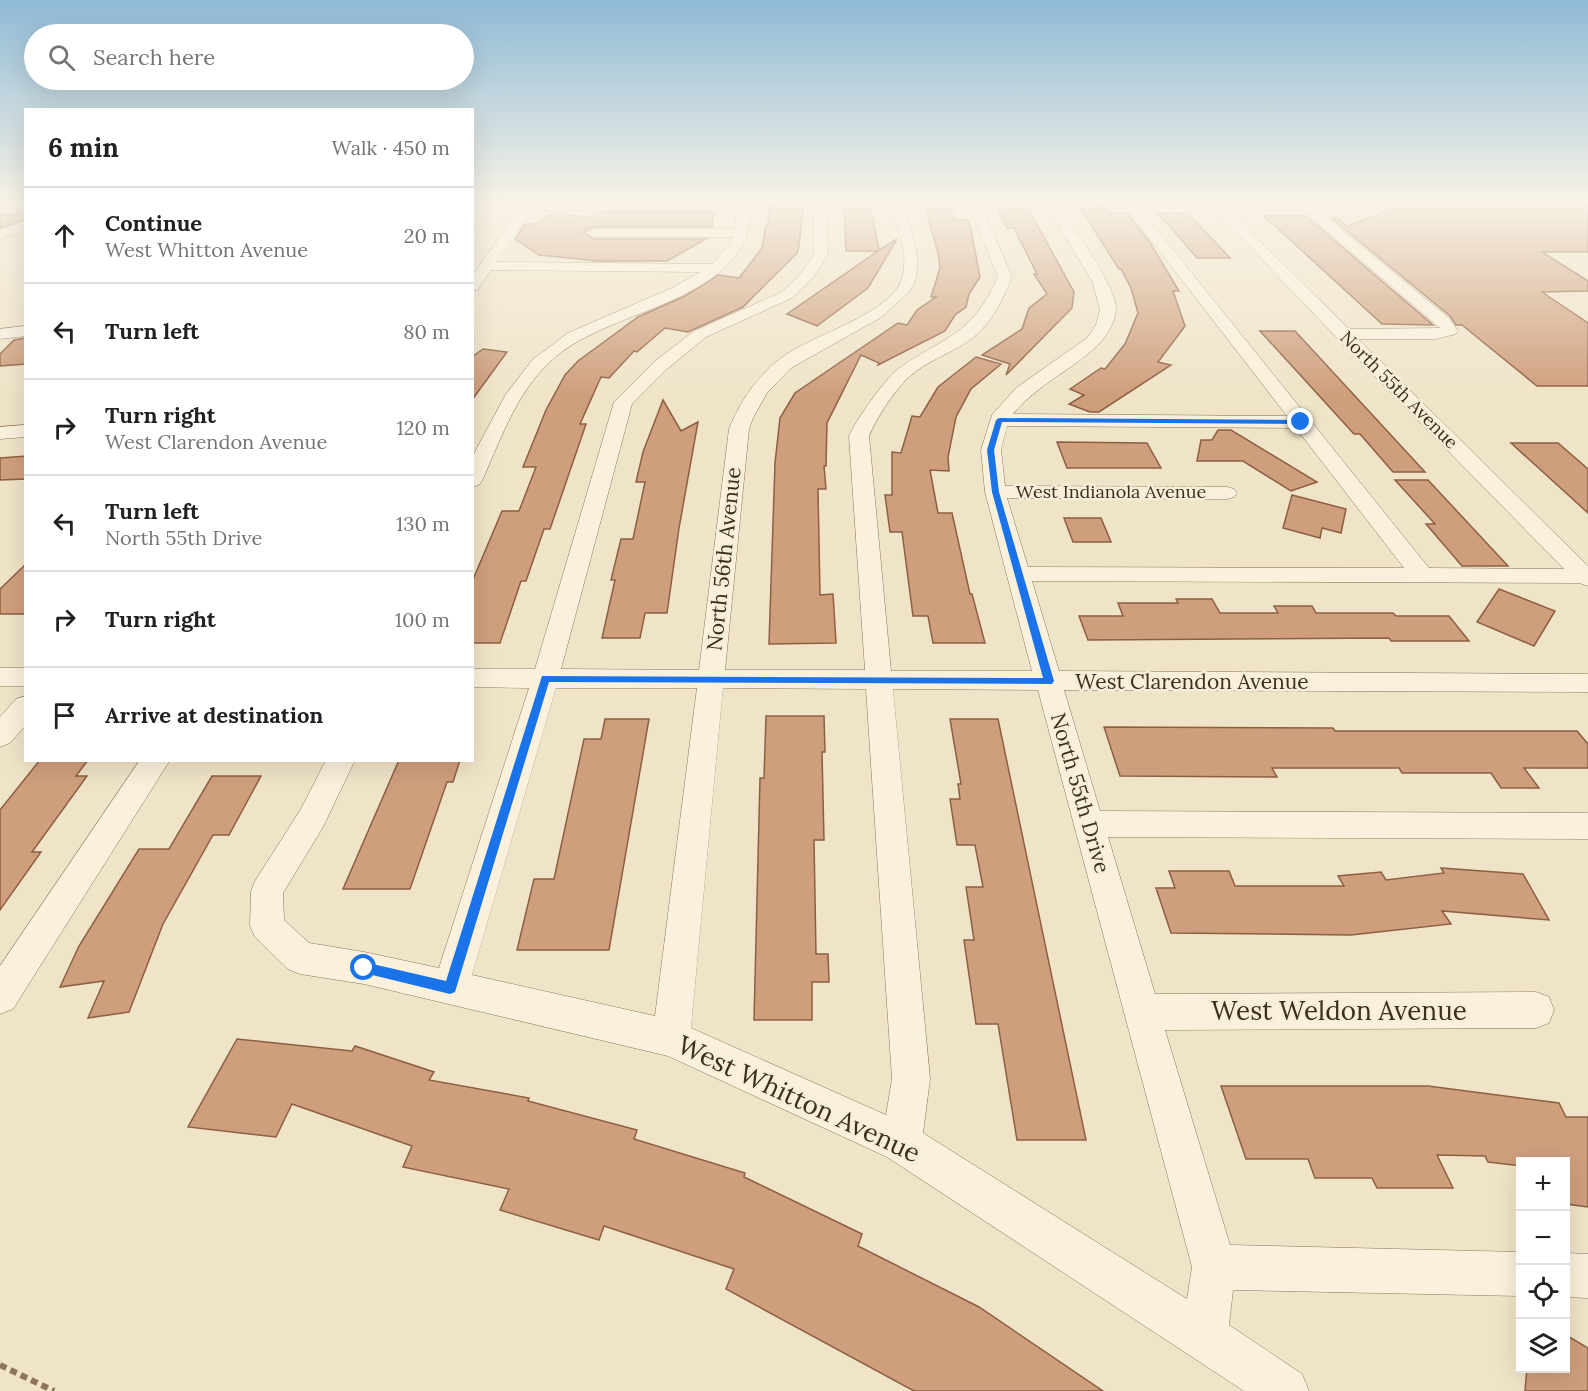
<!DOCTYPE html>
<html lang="en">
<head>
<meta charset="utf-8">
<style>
  :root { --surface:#fff; --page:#f2f2f2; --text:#202124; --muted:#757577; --line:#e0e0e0 }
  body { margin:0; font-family:Lora,serif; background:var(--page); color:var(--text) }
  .controls { position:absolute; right:18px; bottom:18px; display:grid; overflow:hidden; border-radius:0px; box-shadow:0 6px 24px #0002 }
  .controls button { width:54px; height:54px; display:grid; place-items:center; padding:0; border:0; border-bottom:2px solid var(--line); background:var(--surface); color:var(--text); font:30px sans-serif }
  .stop { position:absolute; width:18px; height:18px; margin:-14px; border:4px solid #1a73e8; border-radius:50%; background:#fff }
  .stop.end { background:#1a73e8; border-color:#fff; box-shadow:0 2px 6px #0008 }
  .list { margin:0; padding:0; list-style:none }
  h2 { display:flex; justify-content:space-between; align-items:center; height:78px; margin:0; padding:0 24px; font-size:26px }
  h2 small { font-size:20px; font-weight:400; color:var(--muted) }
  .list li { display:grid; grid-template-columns:39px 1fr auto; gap:18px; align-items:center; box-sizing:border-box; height:96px; padding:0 24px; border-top:2px solid var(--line) }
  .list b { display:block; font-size:22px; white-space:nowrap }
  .list p { margin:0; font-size:20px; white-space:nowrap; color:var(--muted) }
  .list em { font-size:20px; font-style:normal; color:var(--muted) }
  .icon { flex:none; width:33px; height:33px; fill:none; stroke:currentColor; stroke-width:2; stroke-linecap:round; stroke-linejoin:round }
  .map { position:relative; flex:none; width:1588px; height:1391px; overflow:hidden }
  .search { position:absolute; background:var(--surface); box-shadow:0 6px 24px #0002; left:24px; top:24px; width:450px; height:66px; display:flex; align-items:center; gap:15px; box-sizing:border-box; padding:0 21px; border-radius:33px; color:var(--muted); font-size:22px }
  .panel { position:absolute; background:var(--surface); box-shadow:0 6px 24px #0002; left:24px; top:108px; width:450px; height:654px; border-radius:0px }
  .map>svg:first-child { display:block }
  .building { fill:#cf9f7d; stroke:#8d5f41; stroke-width:1.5 }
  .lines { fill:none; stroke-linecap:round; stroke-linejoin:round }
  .minor-casing { stroke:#8d765c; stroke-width:1 }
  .path { stroke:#8d765c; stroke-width:6; stroke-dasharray:7 4.5; stroke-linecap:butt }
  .minor { fill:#faf1dc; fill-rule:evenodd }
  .route { fill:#1a73e8 }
  .labels { text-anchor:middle; stroke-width:5; stroke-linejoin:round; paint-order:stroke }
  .far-street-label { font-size:18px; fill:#3d2e20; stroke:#f7eed8 }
  .street-label { font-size:21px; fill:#3d2e20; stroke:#f7eed8 }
  .near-street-label { font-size:26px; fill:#3d2e20; stroke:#f7eed8 }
</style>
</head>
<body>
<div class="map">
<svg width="1588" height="1391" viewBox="0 0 1588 1391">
  <rect width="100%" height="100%" fill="#f0e4c8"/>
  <path class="building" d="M769 200H793V204H804L798 252 743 307 688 332 665 328 637 352 634 351 609 378 601 377 580 424H586L550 529H544L526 581H521L500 643H472V582L502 511H519L536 467H523L546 410 565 375 578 361 638 317 685 296 718 275 739 278 762 248 766 226H768Z
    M1075 200H1099L1108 213H1127L1149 241 1179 291H1173L1185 326 1158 362 1171 365 1099 412H1090L1069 404 1084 395 1070 389 1101 368 1105 369 1125 344 1138 313 1131 288 1121 269H1119Z
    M1393 200H1574L1588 208V252H1542L1588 281V291L1542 292 1588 323V386H1537L1462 325H1456L1450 316 1331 218H1337L1347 226 1388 211Z
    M995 204H1019L1022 210H1029L1074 292 1072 308 1006 375 1010 364 982 355 1022 329 1029 308 1047 294 1034 274H1037L1014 228H1007Z
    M844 209H871L879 250 897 239 868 288 817 326 787 314 878 251H846Z
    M926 210H951L954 220H969L980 277 969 294 966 307 955 315 945 331 878 365 879 363 861 355 827 423 826 466H824L826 489H818L820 595 833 594 836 643 769 644 775 463 780 418 795 393 898 323 907 325 917 310 936 297H931L940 268 938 253Z
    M605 212H713L714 213 712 227H593L584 232 593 239H706L667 261H597L539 255 515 239 525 224H534L555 213 591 218 594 213Z
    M1158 213 1189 214 1230 258H1197Z
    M26 214V219L0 228V215Z
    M1264 216H1306L1433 325 1382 324Z
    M1260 331H1295L1425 472H1393L1360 434H1354Z
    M26 338V364L0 366V354L14 340Z
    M483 349 507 352 472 400V357Z
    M976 357 1001 364 971 389 956 417 948 457 949 471 930 470 938 513H952L970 594H972L985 643H933L928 616H913L902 532H890L885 495H892V452L901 453 912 416 920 417 938 387Z
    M663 400 681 431 698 422 679 528 667 613H645L640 638H602L615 580H611L621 539H633L645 482H636L643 452Z
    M1218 430H1231L1317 482 1291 491 1243 461H1197L1201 440H1212Z
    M1057 442 1147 443 1161 468H1067Z
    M1511 443H1558L1588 469V513Z
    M26 456V479L0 480V458Z
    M1395 480H1428L1508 566H1462L1426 524H1435Z
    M1292 495 1346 509 1341 533 1322 528 1320 538 1283 528Z
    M1064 518H1101L1111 542H1073Z
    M26 564V614H0V589Z
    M1499 589 1555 611 1534 646 1477 622Z
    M1176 599H1212L1220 613H1278L1274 606H1312L1316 613H1393L1396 616H1449L1469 641H1391L1389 638 1088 640 1079 616H1123L1118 603H1178Z
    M766 716H824L825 752H822L824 840H814L816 954H828L829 982H812V1020H754L760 778H764Z
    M605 719H649L609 950H517L534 879H554L584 739H601Z
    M950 719H998L1086 1140H1017L998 1024H976L964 940H974L966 887H983L975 845H957L950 799H960L958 784H961Z
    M1104 727 1333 728 1335 731H1577L1588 744V768H1524L1539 788H1501L1491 773H1402L1399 768H1272L1277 777 1120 776Z
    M40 760H88L76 776H87L32 852H41L0 910V810Z
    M399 760H460L453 782H447L410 889H343Z
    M212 776H261L229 835H213L163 924 129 1012 88 1018 104 981 60 987 79 946 139 849H169Z
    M1441 868 1523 874 1549 920 1442 911 1451 924 1351 935 1171 933 1156 888H1175L1169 871H1229L1235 886H1344L1338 876 1381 872 1386 880 1444 873Z
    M237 1039 352 1051 355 1046 434 1072 429 1080 529 1098 528 1101 637 1130 634 1139 745 1173 744 1177 862 1234 858 1246 979 1307 1103 1391H914L726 1289 734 1269 604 1226 599 1240 500 1210 509 1189 403 1167 412 1146 292 1104 276 1137 188 1127Z
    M1221 1086H1428L1559 1103 1566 1117H1588V1207L1566 1204V1161H1521V1166L1488 1162 1485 1156 1437 1155 1453 1188H1377L1372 1178H1315L1308 1159H1246Z
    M1566 1335 1588 1348V1391H1525L1527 1368H1566Z"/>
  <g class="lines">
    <g class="minor-casing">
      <path id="minor" d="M738 200H750C749 215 750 231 743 244 711 304 611 313 559 354 519 385 502 436 482 481L479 485 472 487V458L478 446 506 394 532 360 568 333 674 287 700 272 491 270 477 290 472 291V276L519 210H472V202H738ZM532 210H737L735 229H593L586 233 593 237H733L730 244 712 264 496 262Z
        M814 200H826L828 254 813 278 792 298 706 337 667 369 632 404 561 669 699 670 729 429C741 399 760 372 787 354 815 335 889 313 901 281 911 256 896 225 890 200H902L914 241 918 262 915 282 908 293 880 318 791 368 767 393 753 418 749 429 725 670H865L849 436C856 420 885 379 898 369 946 335 971 337 998 277L967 200H979L1012 277C1004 297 992 322 975 336 955 353 926 360 908 378 894 391 876 419 869 436L891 671H1032L985 492 981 450 992 415 1016 388 1087 338 1096 325 1100 309 1092 281 1043 200H1055C1070 223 1115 284 1116 308 1116 321 1107 336 1098 345 1071 371 1039 383 1013 414L1287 416 1120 200H1133L1429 568 1564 569 1336 337 1205 200H1218L1349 329 1440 328 1291 200H1305L1449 318 1458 331 1456 334 1436 339H1358L1588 566V586L1579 583 1032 581 1059 671 1588 674V692L1064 690 1100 811 1588 813V839L1108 837 1155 994 1536 992 1549 997 1554 1010 1549 1023 1536 1028 1165 1030 1230 1245 1520 1252V1296L1233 1290 1229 1325 1302 1374 1309 1391H1244L887 1157 668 1056 364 984 300 974 288 969 255 937 250 926 251 891 255 881 301 809 326 760H355L323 827 283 893 284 920 309 943 364 952 439 968 529 688 472 687V669H535L614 402 655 361 694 331 782 292 802 272 814 254ZM1007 426 1296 428 1404 568 1028 567 1007 498 1227 499 1234 497 1237 493 1234 489 1227 487 1005 486 1001 450ZM556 688H697L655 1016 472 975ZM723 688 866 689 892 1079 886 1115 691 1028ZM893 689 1038 690 1192 1267 1187 1299 923 1133 930 1079Z
        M26 221V230L0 239V230Z
        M26 326V336L0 339V329Z
        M26 425V437L0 439V427Z
        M0 668H26V686H0Z
        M26 696V725L10 743 0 747V717L16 699Z
        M140 760H170L13 1009 0 1014V966Z
        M1566 1253 1588 1254V1298L1566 1297Z"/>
    </g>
    <path class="path" d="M0 1365 54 1391"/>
    <use href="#minor" class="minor"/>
  </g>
  <linearGradient id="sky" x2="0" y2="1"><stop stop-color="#8fbad6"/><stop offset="0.51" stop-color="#f8f3e6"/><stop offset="1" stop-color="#f8f3e6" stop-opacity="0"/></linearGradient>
  <rect width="1588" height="395" fill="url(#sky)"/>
  <path class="route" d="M999 418 1301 420 1304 422 1301 424 1002 422 994 450 999 492 1054 681 1052 684 549 682 455 992 450 994 360 972 358 968 360 964 364 962 446 981 542 676 1043 678 992 492 987 450 996 420Z"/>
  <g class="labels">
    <g class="far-street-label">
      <text transform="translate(1399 390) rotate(45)" y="6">North 55th Avenue</text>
      <text x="1111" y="498">West Indianola Avenue</text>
    </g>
    <g class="street-label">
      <text transform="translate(724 559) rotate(-84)" y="7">North 56th Avenue</text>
      <text x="1192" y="689">West Clarendon Avenue</text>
      <text transform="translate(1080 793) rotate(74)" y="7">North 55th Drive</text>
    </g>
    <g class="near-street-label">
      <text x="1339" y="1020">West Weldon Avenue</text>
      <text transform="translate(799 1099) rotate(25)" y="9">West Whitton Avenue</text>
    </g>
  </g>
</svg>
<div class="controls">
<button>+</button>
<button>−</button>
<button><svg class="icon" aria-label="locate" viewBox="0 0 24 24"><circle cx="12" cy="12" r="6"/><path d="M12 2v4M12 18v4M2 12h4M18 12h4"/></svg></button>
<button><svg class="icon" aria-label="layers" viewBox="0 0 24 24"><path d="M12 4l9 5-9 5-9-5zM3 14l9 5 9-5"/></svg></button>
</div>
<div class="stop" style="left:364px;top:968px"></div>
<div class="stop end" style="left:1301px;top:422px"></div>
<div class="search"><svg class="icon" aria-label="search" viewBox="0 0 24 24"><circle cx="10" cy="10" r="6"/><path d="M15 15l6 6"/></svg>Search here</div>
<section class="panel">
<h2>6 min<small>Walk · 450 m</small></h2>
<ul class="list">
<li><svg class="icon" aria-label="ahead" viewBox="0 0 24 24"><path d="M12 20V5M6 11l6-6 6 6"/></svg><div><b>Continue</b><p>West Whitton Avenue</p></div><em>20 m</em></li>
<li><svg class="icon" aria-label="left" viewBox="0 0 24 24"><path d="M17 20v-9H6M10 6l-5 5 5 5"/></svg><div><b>Turn left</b></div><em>80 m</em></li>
<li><svg class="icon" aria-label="right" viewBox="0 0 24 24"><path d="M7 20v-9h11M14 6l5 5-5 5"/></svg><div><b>Turn right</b><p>West Clarendon Avenue</p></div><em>120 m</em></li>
<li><svg class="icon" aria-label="left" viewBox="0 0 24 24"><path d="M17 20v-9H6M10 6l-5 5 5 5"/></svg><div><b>Turn left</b><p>North 55th Drive</p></div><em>130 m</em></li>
<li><svg class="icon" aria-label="right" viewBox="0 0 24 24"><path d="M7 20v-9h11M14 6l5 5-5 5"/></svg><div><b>Turn right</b></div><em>100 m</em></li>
<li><svg class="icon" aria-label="arrive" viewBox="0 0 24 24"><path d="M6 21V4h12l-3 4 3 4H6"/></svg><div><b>Arrive at destination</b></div></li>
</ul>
</section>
</div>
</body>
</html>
